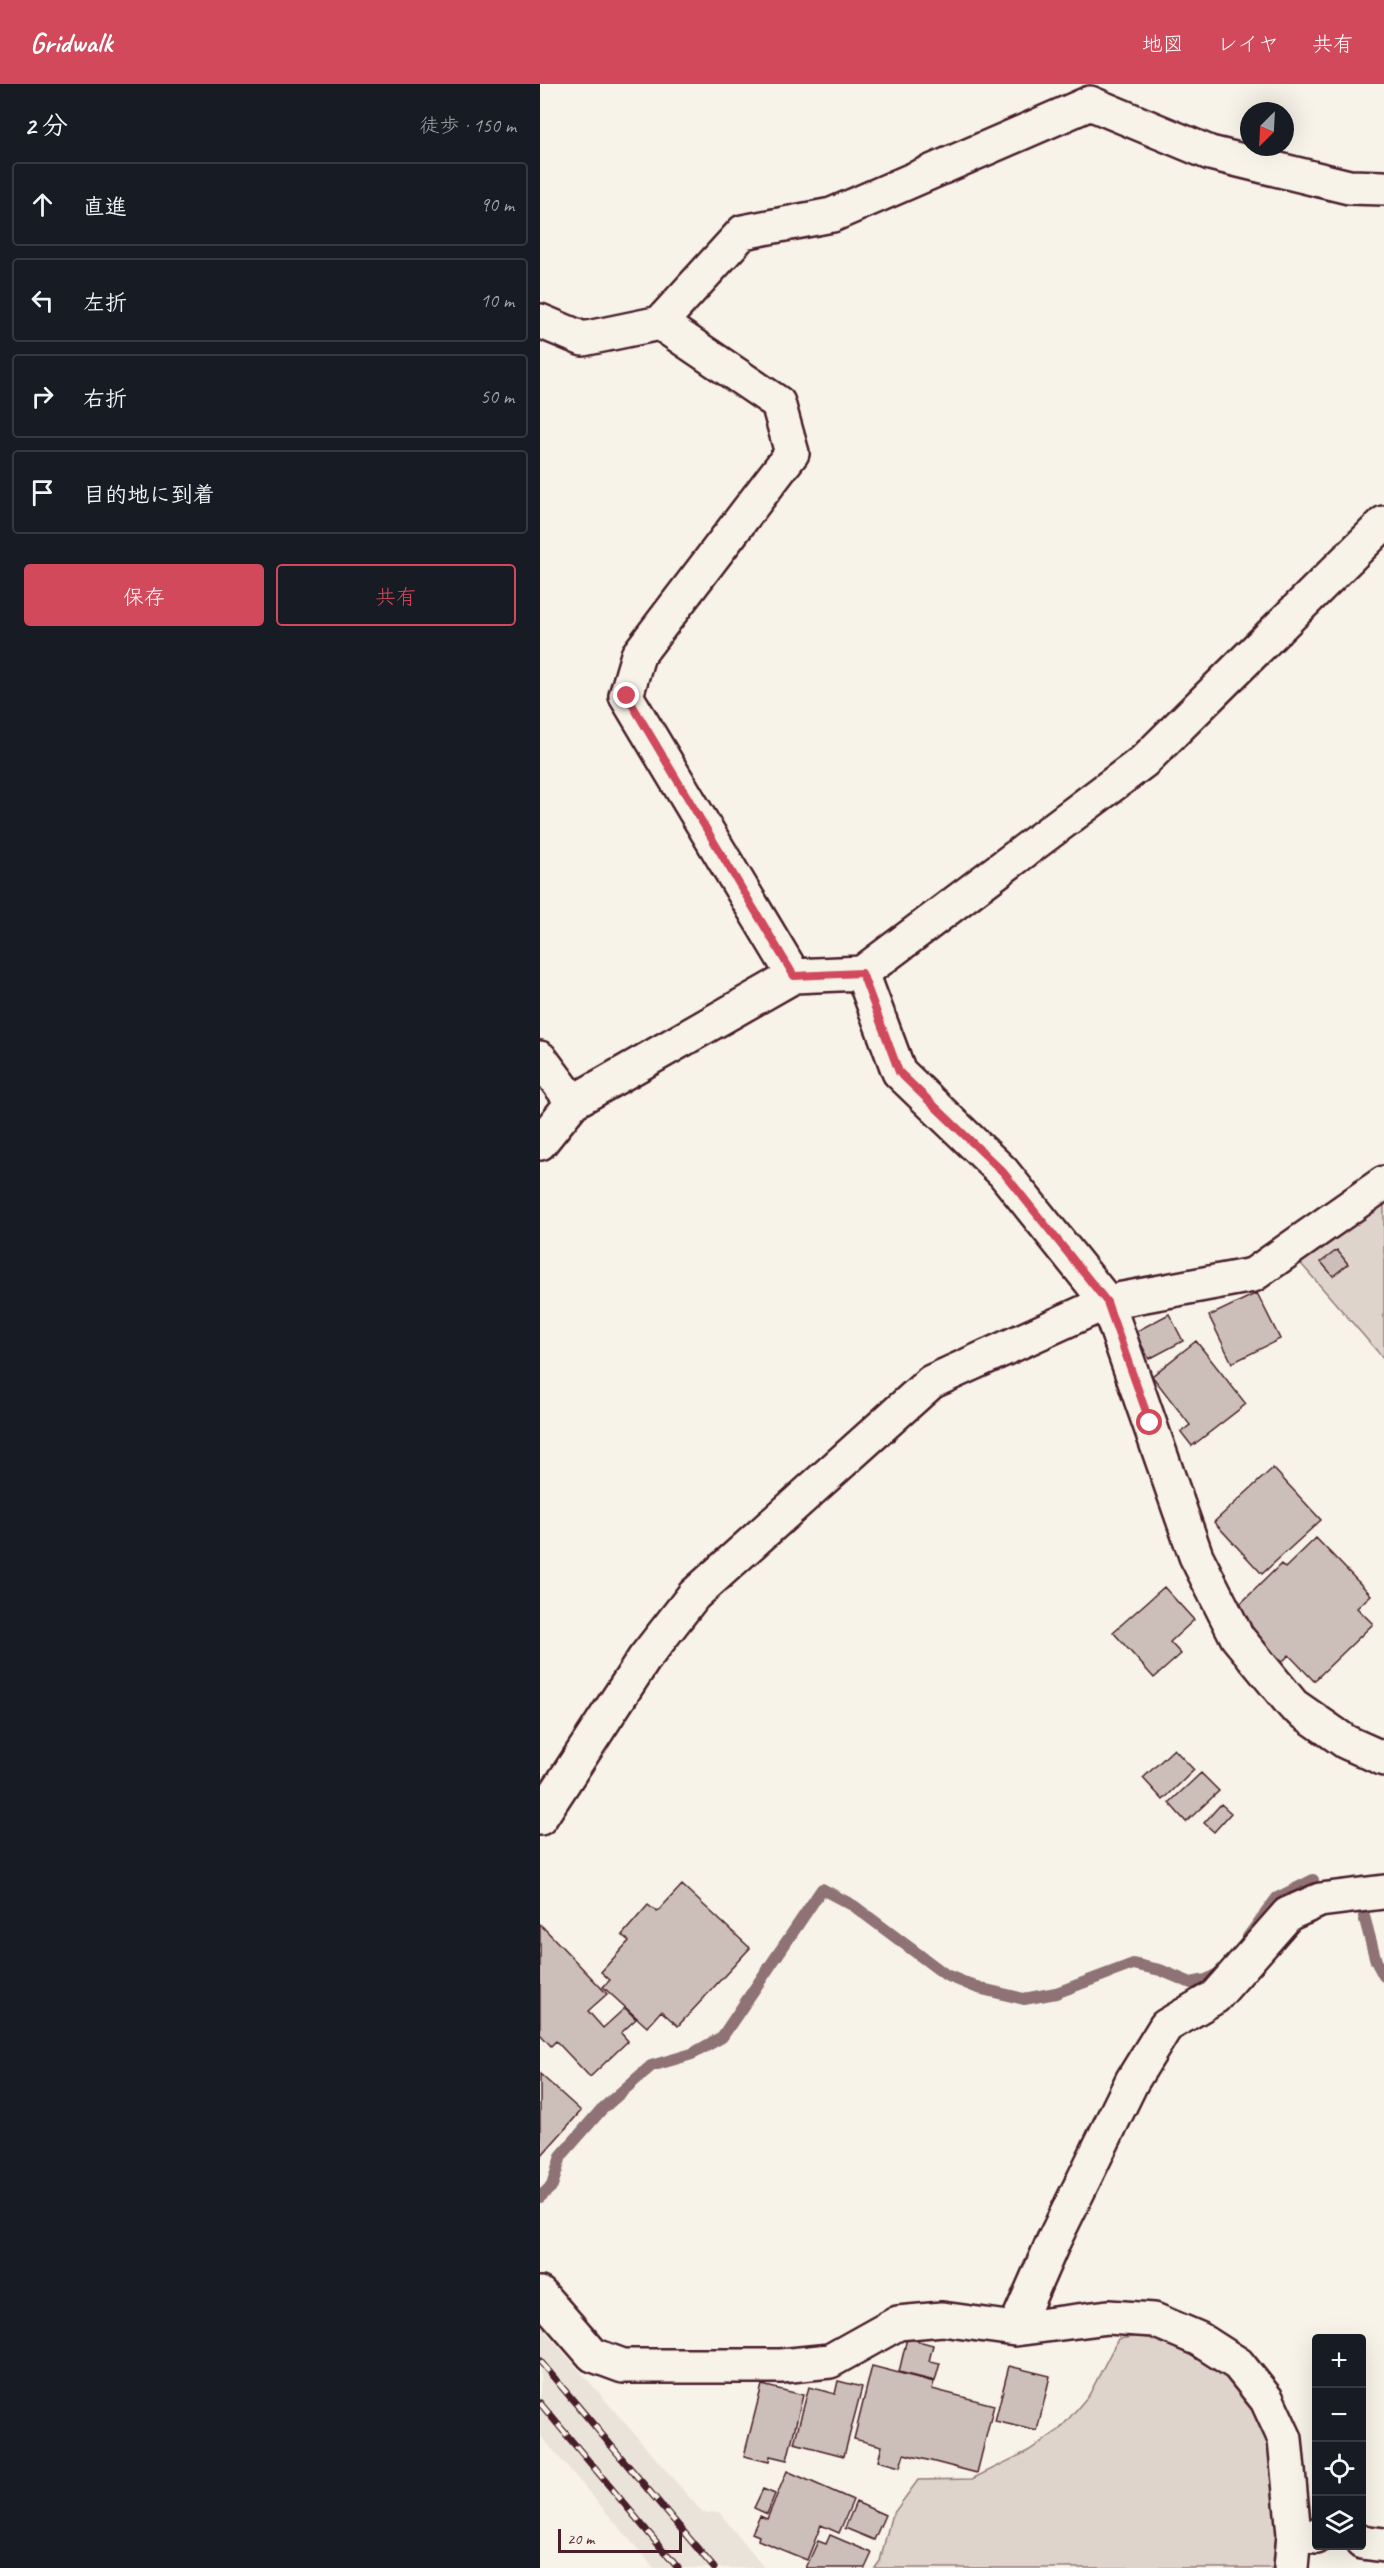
<!DOCTYPE html>
<html lang="ja">
<head>
<meta charset="utf-8">
<style>
  :root { --surface:#171b24; --page:#242831; --text:#f1f3f6; --muted:#9ea1a6; --line:#363941; --accent:#d1495b }
  body { margin:0; font-family:Caveat,"Klee One",sans-serif; background:var(--page); color:var(--text) }
  .controls { position:absolute; right:18px; bottom:18px; display:grid; overflow:hidden; border-radius:6px; box-shadow:0 6px 24px #0002 }
  .controls button { width:54px; height:54px; display:grid; place-items:center; padding:0; border:0; border-bottom:2px solid var(--line); background:var(--surface); color:var(--text); font:30px sans-serif }
  .compass { position:absolute; left:700px; top:18px; width:54px; height:54px; border-radius:50%; background:var(--surface); box-shadow:0 6px 24px #0002; rotate:204deg }
  .scale { position:absolute; left:18px; bottom:15px; width:124px; box-sizing:border-box; padding-left:6px; border:3px solid #4a1f2b; border-top:0; font-size:16px; line-height:21px; white-space:nowrap; color:#4a1f2b; -webkit-text-stroke:4px #f7f3e8; paint-order:stroke }
  .stop { position:absolute; width:18px; height:18px; margin:-14px; border:4px solid #d1495b; border-radius:50%; background:#fff }
  .stop.end { background:#d1495b; border-color:#fff; box-shadow:0 2px 6px #0008 }
  .list { margin:0; padding:0; list-style:none }
  h2 { display:flex; justify-content:space-between; align-items:center; height:78px; margin:0; padding:0 24px; font-size:26px }
  h2 small { font-size:20px; font-weight:400; color:var(--muted) }
  .list li { display:grid; grid-template-columns:39px 1fr auto; gap:18px; align-items:center; box-sizing:border-box; height:84px; margin:0 12px 12px; padding:0 12px; border:2px solid var(--line); border-radius:6px }
  .list b { display:block; font-size:22px; white-space:nowrap }
  .list em { font-size:20px; font-style:normal; color:var(--muted) }
  .actions { display:flex; gap:12px; padding:18px 24px }
  .actions a { flex:1; padding:14px 0; border:2px solid var(--accent); border-radius:6px; text-align:center; font-size:21px; color:var(--accent) }
  .actions .main { background:var(--accent); color:#fff }
  .icon { flex:none; width:33px; height:33px; fill:none; stroke:currentColor; stroke-width:2; stroke-linecap:round; stroke-linejoin:round }
  .map { position:relative; flex:none; width:844px; height:2484px; overflow:hidden }
  header { display:flex; align-items:center; gap:36px; box-sizing:border-box; height:84px; padding:0 30px; background:var(--accent); color:#fff }
  header strong { font-size:28px }
  nav { display:flex; gap:33px; margin-inline-start:auto; font-size:21px }
  main { display:flex }
  aside { flex:1; background:var(--surface) }
  .map>svg:first-child { display:block }
  .built { fill:#eae3da }
  .green { fill:#ded4cc; stroke:#947a7c; stroke-width:1.5 }
  .lines { fill:none; stroke-linecap:round; stroke-linejoin:round }
  .stream { stroke:#8e7275; stroke-width:12 }
  .building { fill:#ccbfb9; stroke:#4a1f2b; stroke-width:1.5 }
  .minor-casing { stroke:#4a1f2b; stroke-width:38 }
  .minor { stroke:#f7f3e8; stroke-width:33 }
  .rail-casing { stroke:#4a1f2b; stroke-width:7 }
  .rail { stroke:#f7f3e8; stroke-width:4.5; stroke-dasharray:14; stroke-linecap:butt }
  .route { stroke:#d1495b; stroke-width:8 }
</style>
</head>
<body>
<header>
<strong>Gridwalk</strong>
<nav><a>地図</a><a>レイヤ</a><a>共有</a></nav>
</header>
<main>
<aside>
<h2>2 分<small>徒歩 · 150 m</small></h2>
<ul class="list">
<li><svg class="icon" aria-label="ahead" viewBox="0 0 24 24"><path d="M12 20V5M6 11l6-6 6 6"/></svg><div><b>直進</b></div><em>90 m</em></li>
<li><svg class="icon" aria-label="left" viewBox="0 0 24 24"><path d="M17 20v-9H6M10 6l-5 5 5 5"/></svg><div><b>左折</b></div><em>10 m</em></li>
<li><svg class="icon" aria-label="right" viewBox="0 0 24 24"><path d="M7 20v-9h11M14 6l5 5-5 5"/></svg><div><b>右折</b></div><em>50 m</em></li>
<li><svg class="icon" aria-label="arrive" viewBox="0 0 24 24"><path d="M6 21V4h12l-3 4 3 4H6"/></svg><div><b>目的地に到着</b></div></li>
</ul>
<div class="actions"><a class="main">保存</a><a>共有</a></div>
</aside>
<div class="map">
<svg width="844" height="2484" viewBox="0 0 844 2484">
  <rect width="100%" height="100%" fill="#f7f3e8"/>
  <filter id="ink" filterUnits="userSpaceOnUse"><feTurbulence type="fractalNoise" baseFrequency=".0167" numOctaves="2"/><feDisplacementMap in="SourceGraphic" scale="12" xChannelSelector="R" yChannelSelector="G"/><feConvolveMatrix kernelMatrix="1 2 1 2 8 2 1 2 1" color-interpolation-filters="sRGB"/></filter>
  <g filter="url(#ink)">
    <path class="built" d="M0 2241 163 2429 179 2428 224 2484H114L0 2351Z"/>
    <path class="green" d="M844 1099V1275L749 1166Z
      M608 2251 640 2261 684 2286 719 2331 733 2374 742 2455 738 2484H335L340 2477 351 2433 378 2396 432 2395 488 2367 519 2346 549 2311 578 2255Z"/>
    <g class="lines">
      <path class="stream" d="M824 1832 836 1877 844 1892
        M708 1853 737 1814 773 1796
        M0 2113 12 2102 21 2072 61 2026 111 1982 152 1970 182 1953 282 1805 314 1822 406 1891 438 1904 484 1915 516 1909 593 1880 620 1886 651 1899 666 1896 683 1887"/>
    </g>
    <path class="building" d="M797 1166 808 1180 793 1192 781 1178Z
      M717 1209 740 1255 692 1279 669 1232Z
      M629 1230 643 1257 609 1275 595 1248Z
      M656 1257 706 1320 652 1362 641 1348 650 1341 612 1292Z
      M733 1384 781 1436 722 1490 674 1438Z
      M776 1454 831 1511 817 1524 833 1540 774 1597 749 1571 740 1580 708 1548 700 1520 741 1480 745 1484Z
      M624 1503 654 1536 630 1558 641 1570 614 1594 573 1548Z
      M634 1665 654 1686 623 1716 603 1694Z
      M661 1689 679 1707 646 1738 629 1719Z
      M681 1720 691 1729 674 1748 664 1739Z
      M142 1801 210 1864 138 1942 121 1927 107 1943 63 1903 70 1896 61 1888 89 1857 82 1851 108 1821 117 1828Z
      M0 1840 67 1910 48 1927 63 1944 85 1924 96 1935 81 1949 88 1957 50 1993 16 1957 11 1962 0 1950Z
      M0 1990 41 2027 0 2073Z
      M367 2254 393 2261 389 2277 400 2279 395 2297 359 2288Z
      M332 2282 394 2298 392 2305 454 2321 437 2389 364 2370 360 2383 338 2377 342 2362 314 2355Z
      M469 2282 510 2292 497 2347 455 2337Z
      M298 2297 322 2303 304 2372 254 2359 269 2303 295 2310Z
      M222 2301 263 2311 247 2376 230 2372 229 2378 204 2372Z
      M247 2387 313 2416 299 2449 281 2441 267 2476 218 2456 219 2452 212 2449 220 2432 227 2435Z
      M223 2405 235 2410 227 2430 214 2424Z
      M316 2418 345 2431 334 2456 305 2444Z
      M290 2451 332 2469 325 2484H266L278 2457 286 2460Z"/>
    <g class="lines">
      <g class="minor-casing">
        <path id="minor" d="M0 237 43 255 120 239 203 148 292 131 550 19 670 69 809 103 844 104
          M120 239 238 319 252 369 98 571 86 612 254 892
          M322 889 359 988 463 1088 567 1218 656 1472 697 1553 753 1621 806 1658 844 1675
          M0 974 33 1018
          M0 1059 33 1018 254 892 322 889 604 677 844 439
          M0 1734 104 1575 154 1511 391 1298 567 1218 713 1191 844 1099
          M0 2210 53 2271 83 2282H241L290 2277 358 2239 402 2235 475 2245 568 2233 614 2236 659 2255 698 2280 727 2316 745 2355 754 2450 776 2453
          M475 2245 514 2156 592 1997 626 1942 675 1913 748 1830 780 1816 844 1808
          M822 2458 844 2461
          M751 2484 754 2450"/>
      </g>
      <use href="#minor" class="minor"/>
      <g class="rail-casing">
        <path id="rail" d="M0 2277 174 2484
          M0 2319 138 2484"/>
      </g>
      <use href="#rail" class="rail"/>
    </g>
  </g>
  <g class="lines" filter="url(#ink)">
    <path class="route" d="M87 612 254 892 322 889 359 988 463 1088 567 1218 610 1339"/>
  </g>
</svg>
<div class="controls">
<button>+</button>
<button>−</button>
<button><svg class="icon" aria-label="locate" viewBox="0 0 24 24"><circle cx="12" cy="12" r="6"/><path d="M12 2v4M12 18v4M2 12h4M18 12h4"/></svg></button>
<button><svg class="icon" aria-label="layers" viewBox="0 0 24 24"><path d="M12 4l9 5-9 5-9-5zM3 14l9 5 9-5"/></svg></button>
</div>
<svg class="compass" viewBox="-18 -18 36 36"><path d="M0-13l5 13h-10z" fill="#e53935"/><path d="M0 13l5-13h-10z" fill="#9ea1a6"/></svg>
<div class="scale">20 m</div>
<div class="stop" style="left:610px;top:1339px"></div>
<div class="stop end" style="left:87px;top:612px"></div>
</div>
</main>
</body>
</html>
